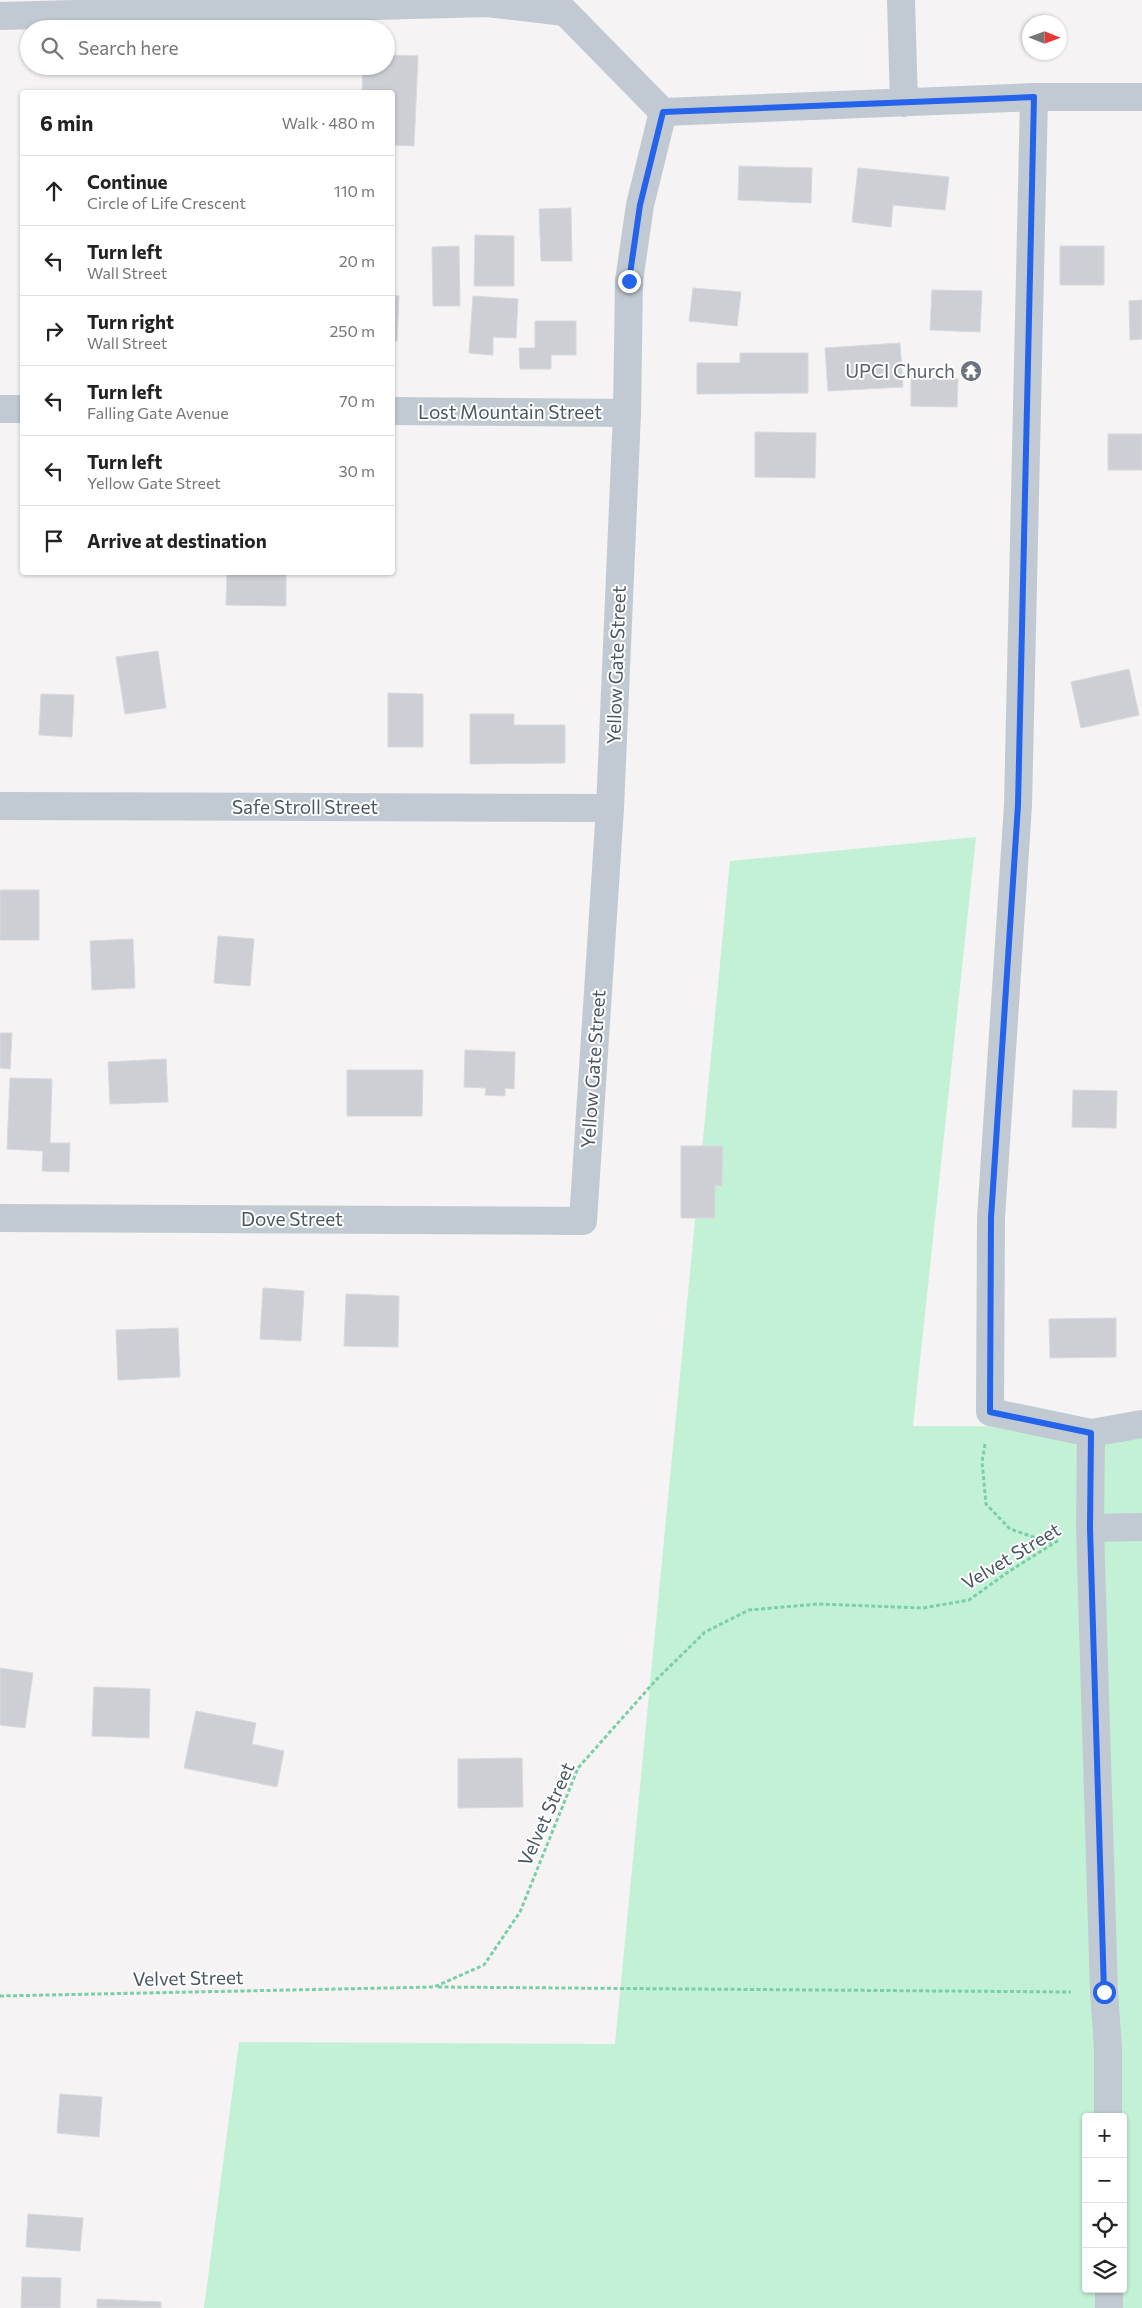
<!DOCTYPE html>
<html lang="en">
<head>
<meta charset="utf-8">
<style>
  :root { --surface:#fff; --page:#f6f6f6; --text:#222; --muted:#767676; --line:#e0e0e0 }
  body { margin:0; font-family:Commissioner,sans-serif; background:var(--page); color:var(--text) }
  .controls { position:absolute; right:15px; bottom:15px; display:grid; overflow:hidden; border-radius:5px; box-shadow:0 1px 4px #0004 }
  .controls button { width:45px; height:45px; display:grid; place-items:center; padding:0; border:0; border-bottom:1px solid var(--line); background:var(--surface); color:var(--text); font:25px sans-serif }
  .compass { position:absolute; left:1022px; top:15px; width:45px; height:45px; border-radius:50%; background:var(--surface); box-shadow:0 1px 4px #0004; rotate:91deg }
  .stop { position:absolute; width:15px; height:15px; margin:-11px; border:4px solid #2563eb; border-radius:50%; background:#fff }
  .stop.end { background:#2563eb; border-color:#fff; box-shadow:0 1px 5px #0008 }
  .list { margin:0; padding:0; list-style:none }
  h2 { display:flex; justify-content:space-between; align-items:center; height:65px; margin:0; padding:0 20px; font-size:21px }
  h2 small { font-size:16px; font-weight:400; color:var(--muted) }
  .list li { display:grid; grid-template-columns:32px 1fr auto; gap:15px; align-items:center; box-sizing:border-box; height:70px; padding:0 20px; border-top:1px solid var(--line) }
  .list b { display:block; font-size:19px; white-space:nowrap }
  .list p { margin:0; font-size:16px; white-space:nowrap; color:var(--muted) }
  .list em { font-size:16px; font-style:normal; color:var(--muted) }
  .icon { flex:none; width:28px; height:28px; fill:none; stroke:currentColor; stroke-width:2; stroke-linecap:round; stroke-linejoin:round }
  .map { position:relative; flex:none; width:1142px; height:2308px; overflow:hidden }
  .search { position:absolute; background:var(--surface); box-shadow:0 1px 4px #0004; left:20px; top:20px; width:375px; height:55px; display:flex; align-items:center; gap:12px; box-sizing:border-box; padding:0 18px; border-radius:28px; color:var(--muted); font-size:19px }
  .panel { position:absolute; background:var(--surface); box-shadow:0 1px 4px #0004; left:20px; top:90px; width:375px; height:485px; border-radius:5px }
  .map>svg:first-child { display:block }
  .green { fill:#c3f1d5; fill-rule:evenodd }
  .building { fill:#cdcfd5; stroke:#d7d9de }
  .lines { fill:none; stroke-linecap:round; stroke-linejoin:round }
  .path { stroke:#7ad0a6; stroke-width:3; stroke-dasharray:4 2.5; stroke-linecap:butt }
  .street { stroke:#c1cad2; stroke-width:28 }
  .route { stroke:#2563eb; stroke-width:6 }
  .labels { text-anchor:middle; stroke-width:4; stroke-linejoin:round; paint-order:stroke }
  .worship-label { font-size:19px; fill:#5b616d; stroke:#fff; text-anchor:end }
  .street-label { font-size:19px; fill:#4a5661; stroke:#fff }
</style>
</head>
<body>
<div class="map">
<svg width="1142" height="2308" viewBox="0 0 1142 2308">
  <rect width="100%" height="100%" fill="#f5f3f3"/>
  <path class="green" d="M976 837 913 1426 1142 1427V2308H204L239 2042 615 2044 730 861ZM1086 2117H1123V2289H1086Z"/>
  <path class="building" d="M386 55 418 56 414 146 392 145V92H362L363 66H386Z
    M739 166 812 168 811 203 738 200Z
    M858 168 949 177 945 210 893 205 891 227 852 222Z
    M571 208 572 261H541L539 209Z
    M475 235 514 236V286H474Z
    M459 246 460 306H433L432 247Z
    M1060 246H1104V285H1060Z
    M693 288 741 292 737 326 689 321Z
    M932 290 982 291 980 332 930 330Z
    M392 295 399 296 397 341H392Z
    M473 296 518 299 516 338 493 337V355L469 353Z
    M1142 300V339L1130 340 1129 301Z
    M535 321H576V355H551V369H520L519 348H535Z
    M900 343 903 387 828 391 825 348Z
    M740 353H808V393L697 394V363H740Z
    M911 378 958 379 957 407 911 406Z
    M755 432 816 433 815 478 755 477Z
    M1108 434H1142V470H1108Z
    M227 572H286V606L226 605Z
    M158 651 166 708 125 714 116 657Z
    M1129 669 1139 715 1081 728 1071 682Z
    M388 693 423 694V747H388Z
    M41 694 74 695 72 737 39 735Z
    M470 714H514V725H565V763L470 764Z
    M0 890H39V940H0Z
    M218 936 254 939 250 986 214 983Z
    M133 939 135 988 92 990 90 941Z
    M0 1033H12L10 1069 0 1068Z
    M465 1050 515 1052 514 1089 505 1088V1096L485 1095 486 1088 464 1087Z
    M166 1059 168 1102 110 1104 108 1062Z
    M347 1070H423L422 1116H347Z
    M10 1078 52 1079 50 1143H70L69 1172 42 1171 43 1151 7 1149Z
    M1073 1090 1117 1091 1116 1128 1072 1127Z
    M681 1146H723L722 1186 715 1185V1218H681Z
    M263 1288 304 1291 301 1341 260 1339Z
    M346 1294 399 1296 398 1347 344 1346Z
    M1116 1318V1357L1050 1358 1049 1319Z
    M178 1328 180 1377 118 1380 116 1330Z
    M0 1668 33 1673 25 1728 0 1725Z
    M94 1687 150 1689 149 1738 92 1736Z
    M196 1711 256 1723 252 1744 284 1751 277 1787 184 1768Z
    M522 1758 523 1807 458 1808V1759Z
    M60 2094 102 2097 99 2137 57 2133Z
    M28 2214 83 2218 80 2251 26 2247Z
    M22 2277 61 2278 60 2308H21Z
    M97 2299 161 2302V2308H97Z"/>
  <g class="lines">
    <path class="path" d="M985 1444 982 1462 986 1504 1010 1529 1051 1543
      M438 1987 1071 1992
      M0 1996 434 1987 484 1965 520 1912 578 1768 656 1680 705 1632 749 1610 818 1604 923 1608 969 1600 1008 1572 1059 1540"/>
    <path class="street" d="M901 0 904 103
      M0 16 487 3 565 12 663 112 1034 97H1142
      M1034 97 1018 805 991 1218 990 1412 1091 1433 1142 1424
      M0 409H22
      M392 411 627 413
      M0 806 610 808
      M0 1218 583 1221 610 808 627 413 629 281 640 205 663 112
      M1091 1433 1090 1528 1104 1992 1108 2048V2117
      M1090 1528 1142 1527
      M1109 2289V2308"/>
  </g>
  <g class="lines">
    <path class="route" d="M629 281 640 205 663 112 1034 97 1018 805 991 1218 990 1412 1091 1433 1090 1528 1104 1992"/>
  </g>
  <defs>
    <g id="temple-disc" transform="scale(1.125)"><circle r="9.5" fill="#6b7280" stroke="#fff"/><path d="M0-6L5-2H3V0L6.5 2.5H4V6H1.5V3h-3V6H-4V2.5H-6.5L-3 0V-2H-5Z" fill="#fff"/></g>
  </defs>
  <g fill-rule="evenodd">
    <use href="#temple-disc" x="971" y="371"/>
  </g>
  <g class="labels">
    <g class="worship-label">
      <text x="955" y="378">UPCI Church</text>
    </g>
    <g class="street-label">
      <text x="510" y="419">Lost Mountain Street</text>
      <text transform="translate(616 665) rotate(-88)" y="7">Yellow Gate Street</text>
      <text x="305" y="814">Safe Stroll Street</text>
      <text transform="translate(593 1069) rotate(-86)" y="7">Yellow Gate Street</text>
      <text x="292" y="1226">Dove Street</text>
      <text transform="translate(1011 1556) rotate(-31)" y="7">Velvet Street</text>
      <text transform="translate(546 1814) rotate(-66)" y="7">Velvet Street</text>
      <text transform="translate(188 1978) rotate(-1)" y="7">Velvet Street</text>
    </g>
  </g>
</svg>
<div class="controls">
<button>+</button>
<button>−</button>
<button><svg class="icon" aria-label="locate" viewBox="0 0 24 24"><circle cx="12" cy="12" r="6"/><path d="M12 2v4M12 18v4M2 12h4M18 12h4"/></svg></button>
<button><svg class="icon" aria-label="layers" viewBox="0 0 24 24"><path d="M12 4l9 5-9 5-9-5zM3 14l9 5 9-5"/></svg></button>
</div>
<svg class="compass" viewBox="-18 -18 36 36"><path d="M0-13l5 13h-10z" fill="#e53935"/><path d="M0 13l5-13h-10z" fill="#767676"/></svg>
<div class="stop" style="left:1104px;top:1992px"></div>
<div class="stop end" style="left:629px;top:281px"></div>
<div class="search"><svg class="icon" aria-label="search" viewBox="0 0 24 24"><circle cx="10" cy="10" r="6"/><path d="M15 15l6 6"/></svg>Search here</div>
<section class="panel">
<h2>6 min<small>Walk · 480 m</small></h2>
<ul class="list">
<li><svg class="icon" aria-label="ahead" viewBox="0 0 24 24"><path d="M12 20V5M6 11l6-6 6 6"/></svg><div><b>Continue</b><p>Circle of Life Crescent</p></div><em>110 m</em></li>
<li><svg class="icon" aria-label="left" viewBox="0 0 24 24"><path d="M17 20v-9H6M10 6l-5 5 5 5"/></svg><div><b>Turn left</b><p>Wall Street</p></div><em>20 m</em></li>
<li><svg class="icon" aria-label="right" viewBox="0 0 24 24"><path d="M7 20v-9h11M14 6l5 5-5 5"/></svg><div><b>Turn right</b><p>Wall Street</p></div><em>250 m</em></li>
<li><svg class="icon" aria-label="left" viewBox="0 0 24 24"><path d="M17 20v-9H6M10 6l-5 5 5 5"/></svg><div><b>Turn left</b><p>Falling Gate Avenue</p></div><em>70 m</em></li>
<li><svg class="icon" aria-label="left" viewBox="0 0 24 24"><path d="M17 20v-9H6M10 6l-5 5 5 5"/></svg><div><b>Turn left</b><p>Yellow Gate Street</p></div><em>30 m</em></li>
<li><svg class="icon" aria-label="arrive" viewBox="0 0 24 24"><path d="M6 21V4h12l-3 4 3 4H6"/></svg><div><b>Arrive at destination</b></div></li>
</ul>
</section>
</div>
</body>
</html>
